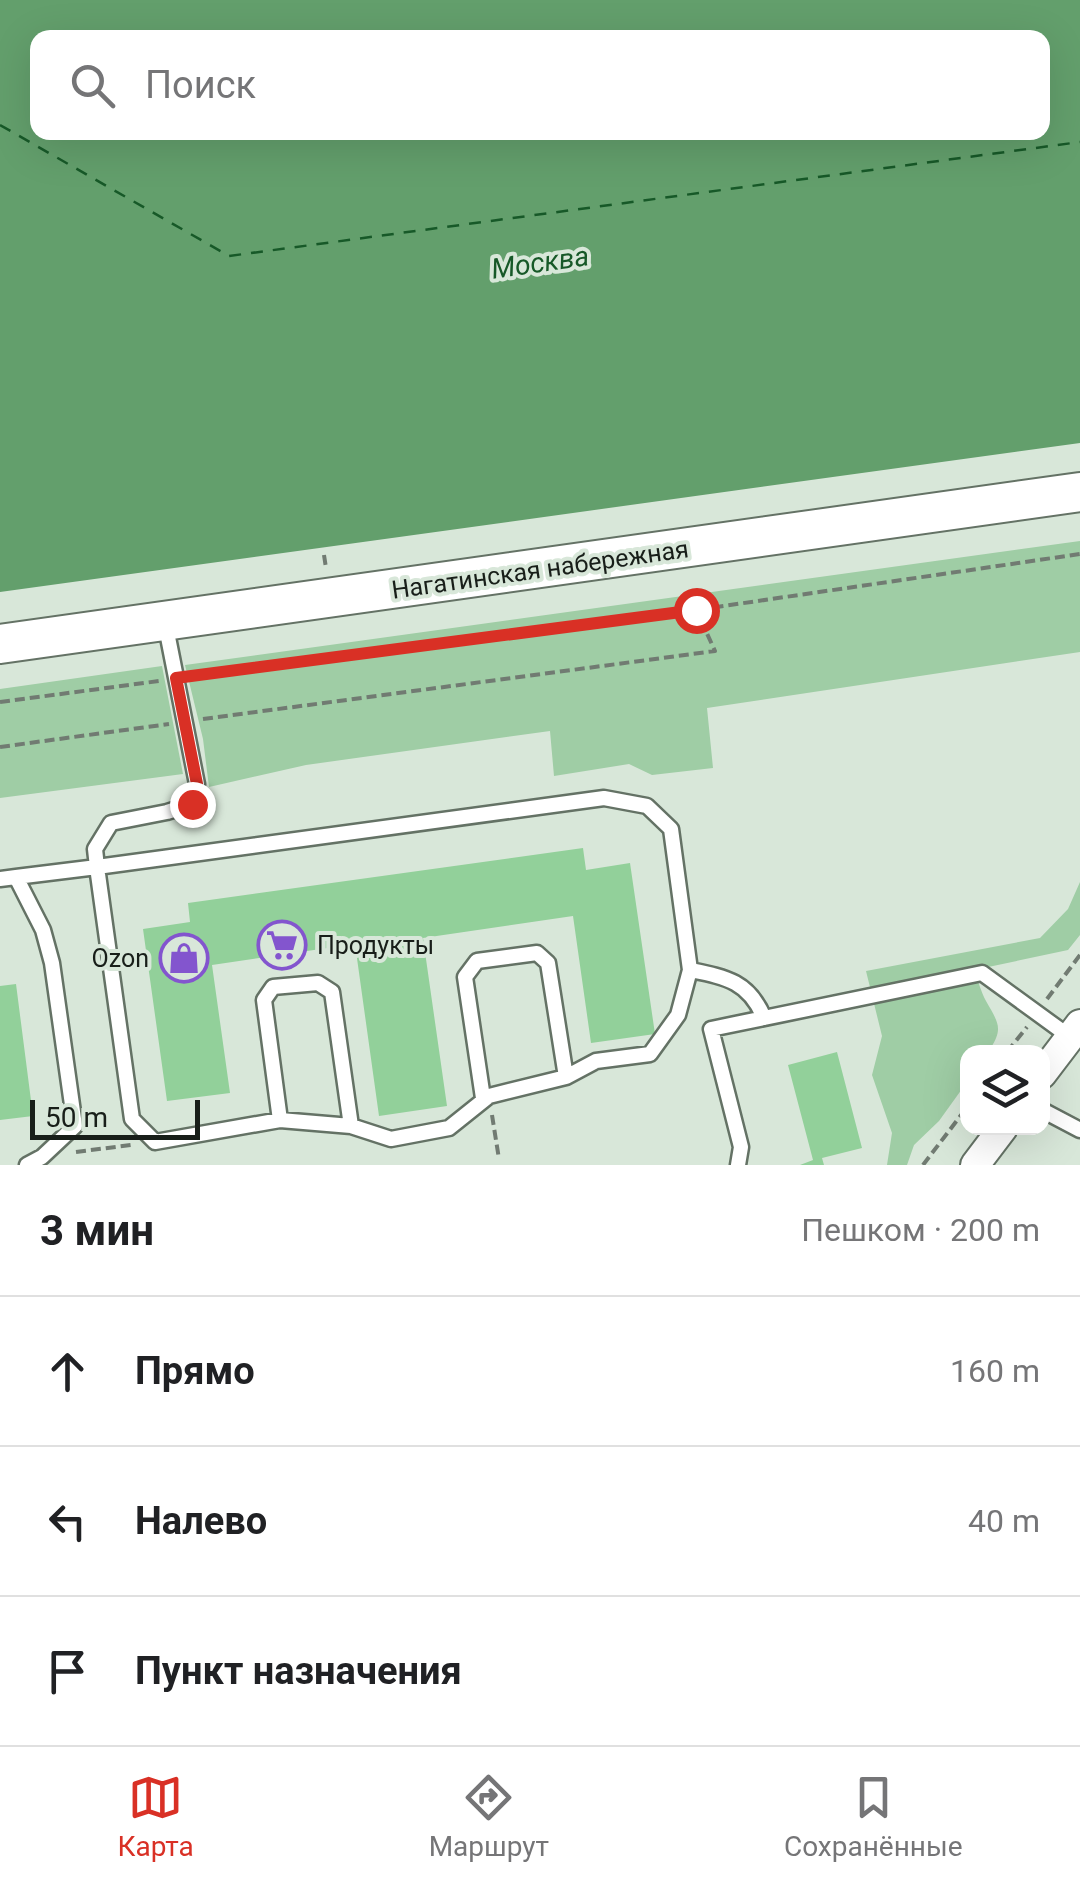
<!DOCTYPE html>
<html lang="ru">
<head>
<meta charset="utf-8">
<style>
  :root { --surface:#fff; --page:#f6f6f6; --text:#202124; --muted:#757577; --line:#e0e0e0; --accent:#d93025 }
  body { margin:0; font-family:Roboto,sans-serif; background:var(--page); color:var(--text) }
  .controls { position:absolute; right:30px; bottom:30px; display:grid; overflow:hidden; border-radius:20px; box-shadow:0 10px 40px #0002 }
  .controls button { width:90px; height:90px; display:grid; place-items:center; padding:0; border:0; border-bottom:2px solid var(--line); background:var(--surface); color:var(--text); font:50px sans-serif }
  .scale { position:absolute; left:30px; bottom:25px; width:170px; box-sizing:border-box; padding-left:10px; border:5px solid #181e19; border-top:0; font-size:28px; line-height:35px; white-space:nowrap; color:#181e19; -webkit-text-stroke:8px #d8e7d9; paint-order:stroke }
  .stop { position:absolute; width:30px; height:30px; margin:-22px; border:8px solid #d93025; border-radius:50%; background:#fff }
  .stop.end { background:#d93025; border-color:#fff; box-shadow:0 2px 10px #0008 }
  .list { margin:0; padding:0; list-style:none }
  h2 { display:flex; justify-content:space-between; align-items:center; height:130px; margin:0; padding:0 40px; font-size:42px }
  h2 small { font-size:32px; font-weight:400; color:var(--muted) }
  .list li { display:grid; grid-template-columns:65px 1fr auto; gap:30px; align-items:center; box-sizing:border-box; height:150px; padding:0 40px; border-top:2px solid var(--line) }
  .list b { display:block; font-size:38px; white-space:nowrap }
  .list em { font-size:32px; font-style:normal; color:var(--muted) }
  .icon { flex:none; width:55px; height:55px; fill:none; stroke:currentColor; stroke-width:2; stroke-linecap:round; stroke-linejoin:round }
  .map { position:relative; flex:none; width:1080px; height:1165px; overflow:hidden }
  .search { position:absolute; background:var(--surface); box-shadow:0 10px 40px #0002; left:30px; right:30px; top:30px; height:110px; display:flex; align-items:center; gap:25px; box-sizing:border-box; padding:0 35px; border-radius:20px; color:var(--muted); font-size:38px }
  .sheet { height:580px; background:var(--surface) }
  nav { display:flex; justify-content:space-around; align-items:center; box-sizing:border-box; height:140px; border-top:2px solid var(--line); background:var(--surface); font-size:28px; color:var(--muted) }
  nav a { display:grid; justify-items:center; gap:5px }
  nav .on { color:var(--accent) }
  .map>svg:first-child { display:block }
  .green { fill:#9fcda5 }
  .water { fill:#639f6c; fill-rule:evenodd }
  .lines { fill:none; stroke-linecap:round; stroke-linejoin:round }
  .ferry { stroke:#175928; stroke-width:2.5; stroke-dasharray:12 10; stroke-linecap:butt }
  .building { fill:#92d09a }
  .service-casing { stroke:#647265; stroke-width:19 }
  .minor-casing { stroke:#647265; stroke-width:32 }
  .secondary-casing { stroke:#647265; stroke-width:42 }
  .path { stroke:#717b72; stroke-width:4; stroke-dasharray:10 5; stroke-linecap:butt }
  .service { stroke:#fff; stroke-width:14 }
  .minor { stroke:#fff; stroke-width:28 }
  .secondary { stroke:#fff; stroke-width:38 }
  .route { stroke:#d93025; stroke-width:12 }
  .labels { text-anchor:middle; stroke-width:8; stroke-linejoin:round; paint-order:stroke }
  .street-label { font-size:25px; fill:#181e19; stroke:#d8e7d9 }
  .poi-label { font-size:25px; fill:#181e19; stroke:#d8e7d9; text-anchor:start }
  .water-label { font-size:28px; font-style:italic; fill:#175928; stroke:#d8e7d9 }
</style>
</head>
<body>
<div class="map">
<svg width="1080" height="1165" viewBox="0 0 1080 1165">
  <rect width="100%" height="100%" fill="#d8e7d9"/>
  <path class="green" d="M1080 541V652L707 708 713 768 652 775 629 764 554 776 550 731 306 765 209 787 203 739 185 665Z
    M162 666 183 774 0 798V689Z
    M1080 882V935L1068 950 974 970C978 980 981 992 986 1001 999 1024 1004 1029 988 1052H968L967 1082 939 1121 914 1145 907 1165H887L892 1133 872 1075 882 1036 866 971 1040 938 1068 909Z"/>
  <path class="water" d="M0 0H1080V443L0 592ZM38 38H1042V132H38Z"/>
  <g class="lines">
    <path class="ferry" d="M0 125 229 256 1080 142"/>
  </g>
  <path class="building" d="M583 848 586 870 630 863 655 1034 591 1043 573 916 423 938 447 1106 379 1116 355 944 212 965 230 1093 167 1101 143 929 190 922 188 903Z
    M16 984 33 1116 0 1120V986Z
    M837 1052 862 1148 822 1158 824 1165H800L813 1160 788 1065Z"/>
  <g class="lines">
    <g class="service-casing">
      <path id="service" d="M16 877 97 867 604 798 647 806 671 829 690 970 678 1015 650 1054 596 1061 566 1077 489 1096 449 1128 391 1139 351 1126 280 1120 155 1142 132 1119 97 867 95 849 111 823 167 812 192 804 197 784 165 622
        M0 879 16 877 43 930 52 963 75 1126 42 1157 27 1165
        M690 970C725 977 749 981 764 1018
        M483 1098 465 977 477 961 537 953 548 963 566 1077
        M1042 1110 1080 1130
        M280 1120 264 1000 273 987 318 983 332 992 351 1126
        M738 1165 741 1147 711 1029 982 973 1070 1037"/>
    </g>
    <g class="minor-casing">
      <path id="minor" d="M1042 1074 1080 1024
        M975 1165 1003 1128"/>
    </g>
    <g class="secondary-casing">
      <path id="secondary" d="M0 644 1080 492"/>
    </g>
    <path class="path" d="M324 555 326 568
      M193 676 696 610 1080 554
      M0 702 159 681
      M203 719 715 651 687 590
      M0 747 169 724
      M1047 999 1080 955
      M1007 1052 1027 1027
      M492 1115 499 1159
      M76 1152 131 1145
      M923 1165 968 1106"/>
    <use href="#service" class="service"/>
    <use href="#minor" class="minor"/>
    <use href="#secondary" class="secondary"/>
  </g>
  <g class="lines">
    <path class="route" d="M192 804 197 784 176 678 696 610"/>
  </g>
  <defs>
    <g id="supermarket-ring" transform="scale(2.5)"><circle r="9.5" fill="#d8e7d9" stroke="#8355ce" stroke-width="1.5"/><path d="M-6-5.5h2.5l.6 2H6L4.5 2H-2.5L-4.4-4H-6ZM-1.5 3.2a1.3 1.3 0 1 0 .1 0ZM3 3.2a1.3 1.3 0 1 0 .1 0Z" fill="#8355ce"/></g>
    <g id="shop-ring" transform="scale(2.5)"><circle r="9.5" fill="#d8e7d9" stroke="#8355ce" stroke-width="1.5"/><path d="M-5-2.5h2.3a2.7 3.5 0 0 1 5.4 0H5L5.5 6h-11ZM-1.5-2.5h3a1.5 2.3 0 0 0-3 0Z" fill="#8355ce"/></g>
  </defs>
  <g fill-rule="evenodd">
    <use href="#supermarket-ring" x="282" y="945"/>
    <use href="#shop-ring" x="184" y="958"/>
  </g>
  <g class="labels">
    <g class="street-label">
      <text transform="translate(540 569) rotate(-8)" y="9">Нагатинская набережная</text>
    </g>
    <g class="poi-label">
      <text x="317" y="954">Продукты</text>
      <text x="149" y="967" text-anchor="end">Ozon</text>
    </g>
    <g class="water-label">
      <text transform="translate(540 262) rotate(-8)" y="10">Москва</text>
    </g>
  </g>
</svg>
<div class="controls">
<button><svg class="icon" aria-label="layers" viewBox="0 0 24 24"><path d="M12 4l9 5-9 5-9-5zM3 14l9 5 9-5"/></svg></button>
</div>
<div class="scale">50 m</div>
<div class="stop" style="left:696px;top:610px"></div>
<div class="stop end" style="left:192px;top:804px"></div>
<div class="search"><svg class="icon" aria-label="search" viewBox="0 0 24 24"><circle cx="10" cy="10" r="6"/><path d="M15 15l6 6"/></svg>Поиск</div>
</div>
<section class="sheet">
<h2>3 мин<small>Пешком · 200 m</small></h2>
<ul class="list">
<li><svg class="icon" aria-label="ahead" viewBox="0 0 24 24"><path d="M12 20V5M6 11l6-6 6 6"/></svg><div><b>Прямо</b></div><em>160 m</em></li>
<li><svg class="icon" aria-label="left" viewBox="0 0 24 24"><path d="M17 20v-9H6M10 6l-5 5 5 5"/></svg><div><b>Налево</b></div><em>40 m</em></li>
<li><svg class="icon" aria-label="arrive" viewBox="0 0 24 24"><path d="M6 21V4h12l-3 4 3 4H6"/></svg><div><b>Пункт назначения</b></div></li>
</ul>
</section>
<nav>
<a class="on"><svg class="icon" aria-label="map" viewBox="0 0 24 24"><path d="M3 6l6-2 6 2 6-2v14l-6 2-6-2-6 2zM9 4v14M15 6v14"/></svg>Карта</a>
<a><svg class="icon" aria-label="directions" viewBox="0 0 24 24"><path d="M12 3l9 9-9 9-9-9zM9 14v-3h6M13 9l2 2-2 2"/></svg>Маршрут</a>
<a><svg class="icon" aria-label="saved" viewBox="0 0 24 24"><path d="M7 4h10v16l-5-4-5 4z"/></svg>Сохранённые</a>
</nav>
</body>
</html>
